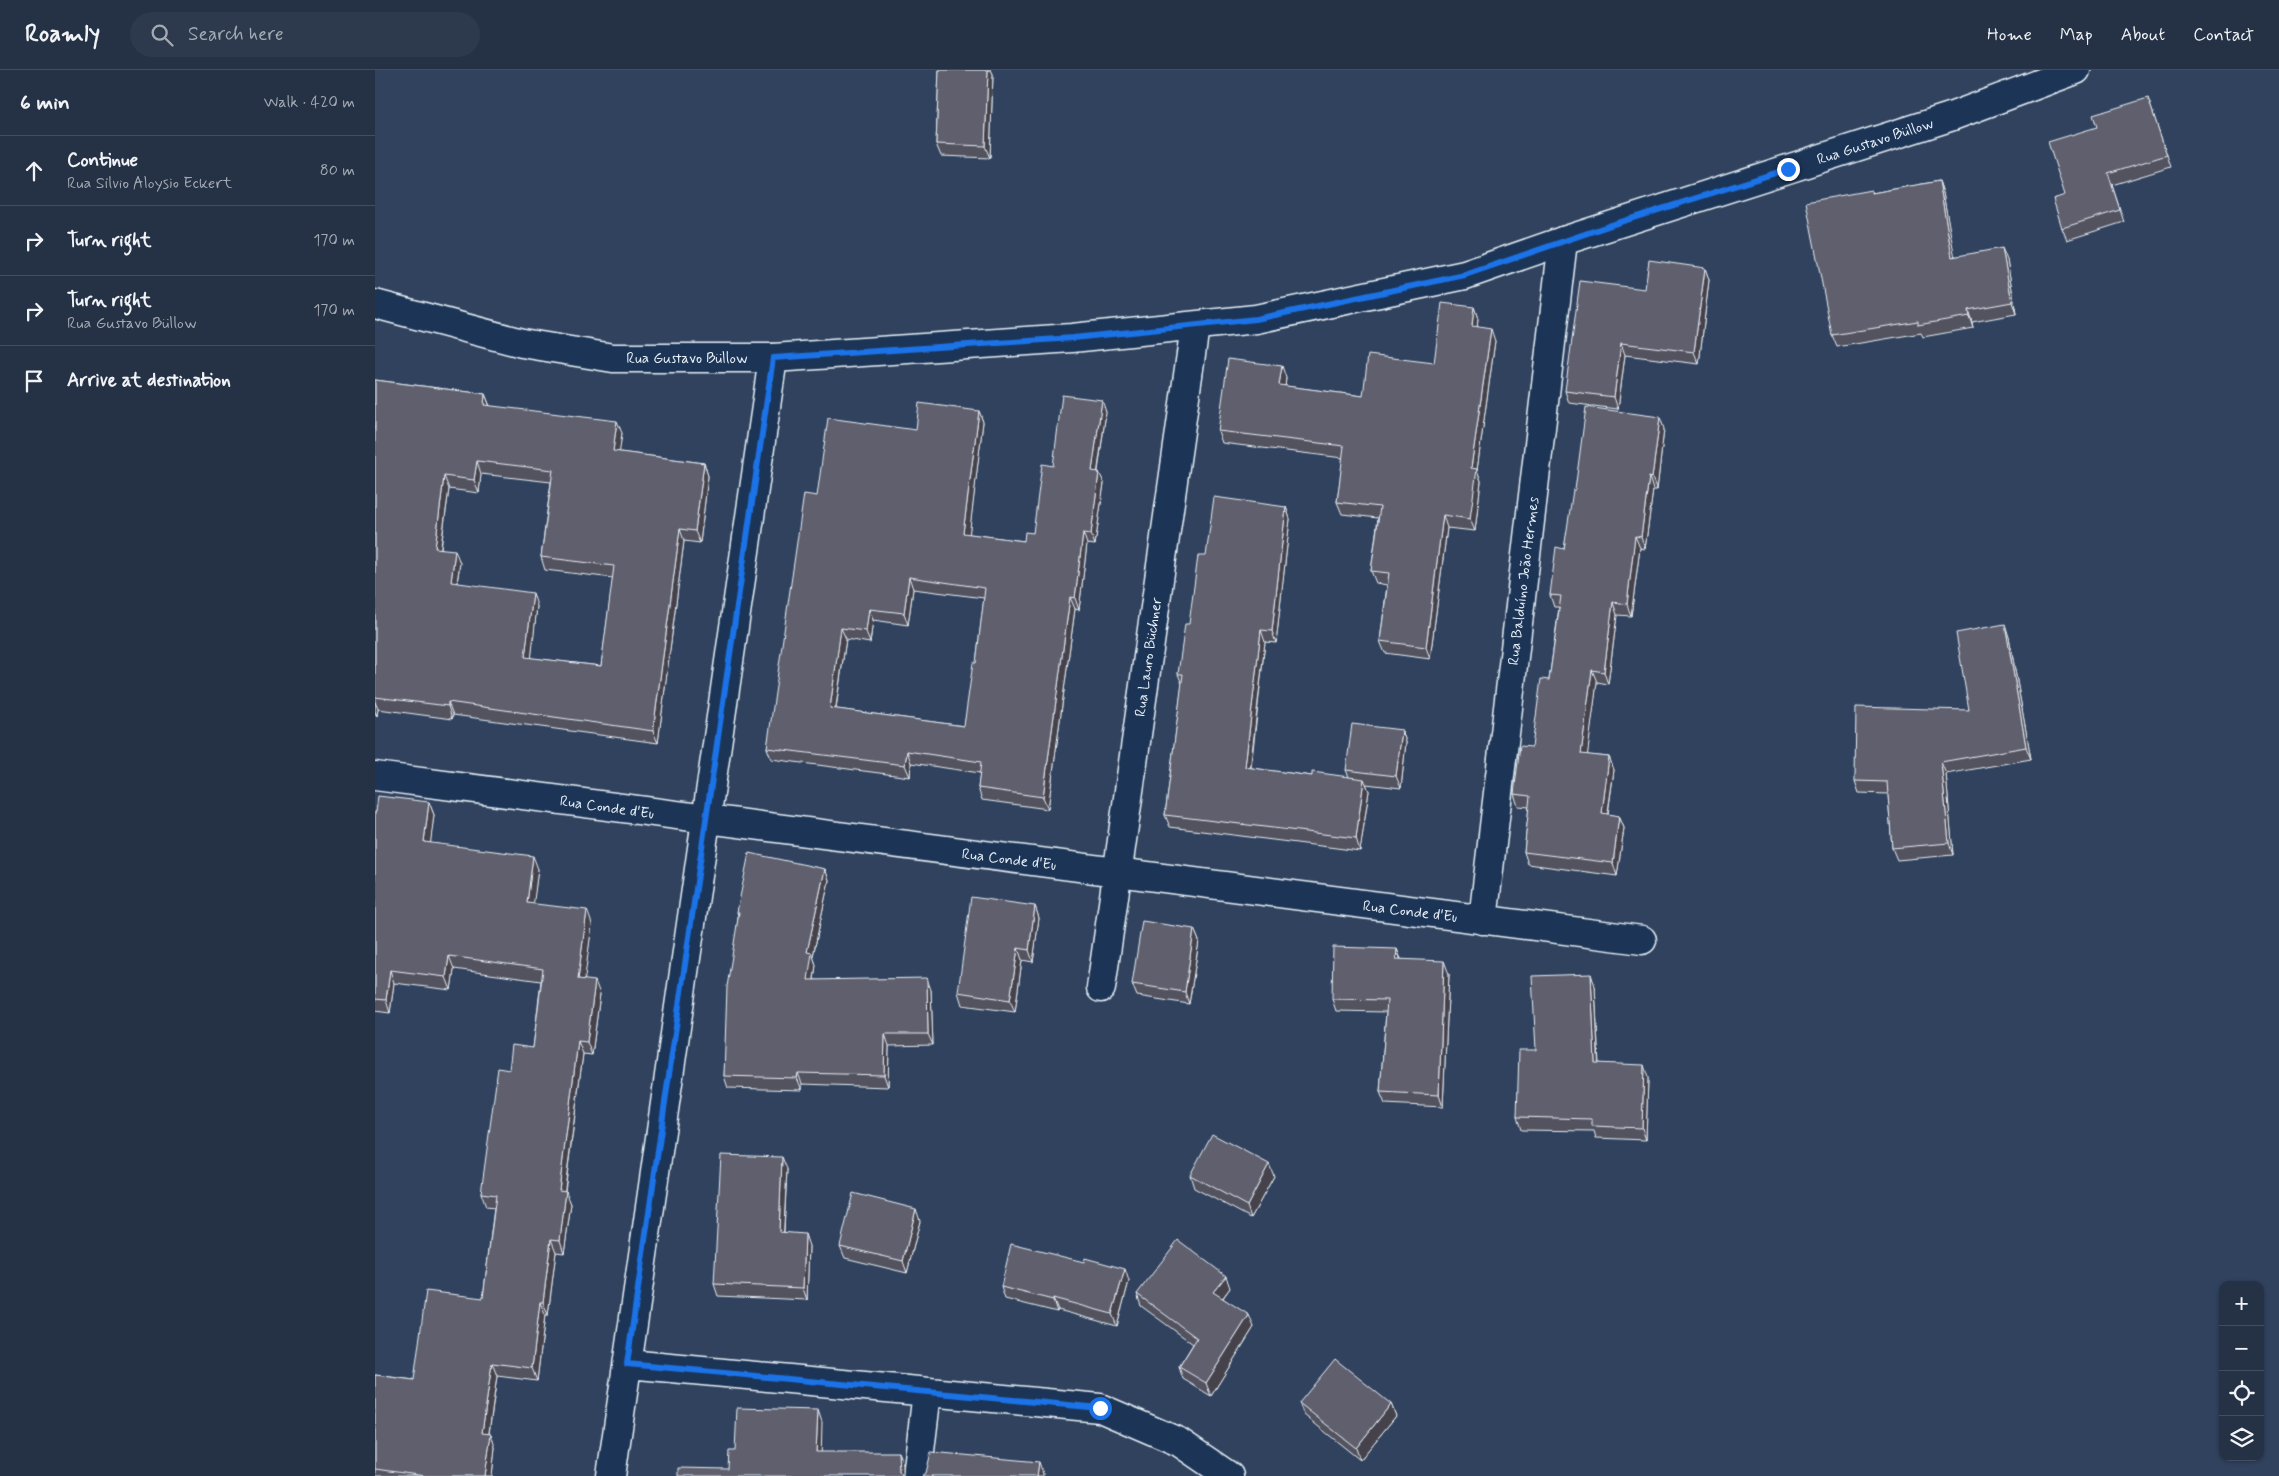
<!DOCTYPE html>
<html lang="en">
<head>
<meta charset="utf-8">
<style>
  :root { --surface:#253246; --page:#2d3a4d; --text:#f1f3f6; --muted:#a3aab3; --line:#424d5f }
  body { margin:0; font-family:Mynerve,sans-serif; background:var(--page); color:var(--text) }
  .controls { position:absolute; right:15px; bottom:15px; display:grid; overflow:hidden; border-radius:10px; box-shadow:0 1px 4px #0004 }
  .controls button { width:45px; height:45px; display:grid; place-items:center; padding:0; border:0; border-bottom:1px solid var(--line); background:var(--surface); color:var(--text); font:25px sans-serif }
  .stop { position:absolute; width:15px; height:15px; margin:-11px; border:4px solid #1a73e8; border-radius:50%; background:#fff }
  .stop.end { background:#1a73e8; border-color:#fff; box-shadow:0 1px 5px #0008 }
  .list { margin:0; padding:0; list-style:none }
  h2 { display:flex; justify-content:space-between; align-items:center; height:65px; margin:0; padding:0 20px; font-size:21px }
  h2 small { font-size:16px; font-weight:400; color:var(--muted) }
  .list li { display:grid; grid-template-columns:32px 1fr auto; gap:15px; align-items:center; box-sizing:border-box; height:70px; padding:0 20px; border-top:1px solid var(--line) }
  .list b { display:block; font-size:19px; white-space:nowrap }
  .list p { margin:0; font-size:16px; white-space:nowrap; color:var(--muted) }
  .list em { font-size:16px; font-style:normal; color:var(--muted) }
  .icon { flex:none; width:28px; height:28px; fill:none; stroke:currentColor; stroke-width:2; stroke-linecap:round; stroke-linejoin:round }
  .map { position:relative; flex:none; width:1904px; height:1406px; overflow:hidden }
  header { display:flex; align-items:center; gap:30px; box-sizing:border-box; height:70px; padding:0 25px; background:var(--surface); border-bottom:1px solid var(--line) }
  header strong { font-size:24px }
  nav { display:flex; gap:28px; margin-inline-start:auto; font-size:18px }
  .search { width:350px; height:45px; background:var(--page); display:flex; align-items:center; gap:12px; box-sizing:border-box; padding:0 18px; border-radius:28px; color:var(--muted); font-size:19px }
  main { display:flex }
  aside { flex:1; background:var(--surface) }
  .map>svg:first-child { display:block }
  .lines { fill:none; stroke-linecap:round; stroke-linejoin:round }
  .minor-casing { stroke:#e8f1f8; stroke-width:31 }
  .tertiary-casing { stroke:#e8f1f8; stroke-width:31 }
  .secondary-casing { stroke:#e8f1f8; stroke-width:31 }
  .minor { stroke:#1d3557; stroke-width:28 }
  .tertiary { stroke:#1d3557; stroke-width:28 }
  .secondary { stroke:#1d3557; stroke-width:28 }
  .wall { fill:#53525e; stroke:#e8f1f8; fill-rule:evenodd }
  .shaded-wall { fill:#44424c; stroke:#e8f1f8 }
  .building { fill:#615f6d; stroke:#e8f1f8; fill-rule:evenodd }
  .route { stroke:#1a73e8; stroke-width:6 }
  .labels { text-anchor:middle; stroke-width:4; stroke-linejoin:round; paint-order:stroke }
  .street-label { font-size:15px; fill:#e8f1f8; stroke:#1d3557 }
</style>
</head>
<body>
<header>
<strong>Roamly</strong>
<div class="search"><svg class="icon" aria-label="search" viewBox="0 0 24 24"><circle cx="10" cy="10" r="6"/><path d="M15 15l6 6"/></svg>Search here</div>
<nav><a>Home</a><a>Map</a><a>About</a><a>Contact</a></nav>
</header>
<main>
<aside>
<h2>6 min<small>Walk · 420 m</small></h2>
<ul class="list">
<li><svg class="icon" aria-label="ahead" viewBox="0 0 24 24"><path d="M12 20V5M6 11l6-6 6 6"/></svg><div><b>Continue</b><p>Rua Silvio Aloysio Eckert</p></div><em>80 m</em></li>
<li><svg class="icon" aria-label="right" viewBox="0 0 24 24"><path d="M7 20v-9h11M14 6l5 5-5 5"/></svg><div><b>Turn right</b></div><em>170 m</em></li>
<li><svg class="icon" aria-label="right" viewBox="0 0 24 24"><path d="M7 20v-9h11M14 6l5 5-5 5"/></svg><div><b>Turn right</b><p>Rua Gustavo Büllow</p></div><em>170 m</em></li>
<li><svg class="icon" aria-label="arrive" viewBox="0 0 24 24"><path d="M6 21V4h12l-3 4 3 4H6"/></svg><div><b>Arrive at destination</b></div></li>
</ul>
</aside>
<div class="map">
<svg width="1904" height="1406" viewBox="0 0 1904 1406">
  <rect width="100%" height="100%" fill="#31425e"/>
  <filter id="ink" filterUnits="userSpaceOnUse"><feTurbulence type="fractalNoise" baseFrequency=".02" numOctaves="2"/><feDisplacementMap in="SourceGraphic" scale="10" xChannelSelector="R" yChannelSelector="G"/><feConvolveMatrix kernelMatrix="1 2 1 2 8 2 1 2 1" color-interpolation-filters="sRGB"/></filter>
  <g filter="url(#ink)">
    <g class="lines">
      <g class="minor-casing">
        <path id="minor" d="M0 706 1267 870
          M1108 850 1188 171
          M726 918 820 256
          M253 1294 725 1338 804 1372 854 1406
          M236 1406 398 288
          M542 1406 552 1322"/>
      </g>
      <g class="tertiary-casing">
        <path id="tertiary" d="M1188 171 1575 47 1701 0"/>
      </g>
      <g class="secondary-casing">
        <path id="secondary" d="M0 234 147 273 238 288H398L697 268 881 249 1090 205 1188 171"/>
      </g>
      <use href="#minor" class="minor"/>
      <use href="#tertiary" class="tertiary"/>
      <use href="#secondary" class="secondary"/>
    </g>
    <path class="wall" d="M564 0H616L618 4 615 88 566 86 561 74Z
      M1773 28 1796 97 1737 115 1749 152 1692 170 1687 158 1722 57Z
      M1564 111 1568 123 1579 186 1632 190 1641 244 1597 252 1598 258 1548 267 1546 263 1462 277 1457 265 1497 123Z
      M1330 198 1334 210 1324 294 1250 285 1243 339 1194 333 1190 321 1270 219Z
      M1099 237 1103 249 1102 257 1120 271 1102 400 1106 411 1100 461 1072 458 1055 589 1010 583 1005 571 1012 515 1001 513 996 501 1003 448 967 444 962 432 968 388 847 373 843 361 911 308 910 316 988 326 1059 293Z
      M0 310 110 324 115 336 247 363 244 382 329 393 333 406 325 473 309 471 283 673 78 645 77 649 3 639 2 646 0 645ZM106 404 176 412 166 487 170 500 238 508 226 596 156 588 162 536 82 513 85 493 66 478 74 419 104 423Z
      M604 341 608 352 594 464 649 471 658 463 678 396 731 342 723 401 729 413 720 475 712 474 704 540 700 539 673 739 607 730 603 718 605 703 536 693 535 707 396 689 392 678 442 426 541 360ZM538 519 609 528 601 593 589 656 461 639 471 569 495 573 498 550 533 555Z
      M1289 359 1282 420H1278L1270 479 1265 478 1256 546 1242 545 1233 614 1222 612 1212 685 1234 687 1239 700 1233 744 1244 746 1249 758 1242 806 1153 794 1149 782 1154 737 1143 736 1139 724 1157 677 1174 610 1184 537H1179L1175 525 1189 479 1200 420Z
      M911 437 915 449 901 573 890 572 876 698 937 706 974 707 971 700 1027 660 1031 672 1026 718 991 714 994 721 985 781 795 757 790 745 807 614 803 604 831 486Z
      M1634 567 1656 689 1571 704 1578 785 1522 790 1517 778 1513 724 1484 723 1480 711 1594 640Z
      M54 732 59 745 55 773 163 799 158 834 217 854 209 910 225 924 217 985 208 984 190 1121 196 1134 189 1183 181 1182 173 1245H170L162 1311 122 1306 114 1364 120 1377 117 1406H0V1305L39 1310 108 1228 119 1138 111 1137 106 1123 134 1000 158 978 166 911 79 899 76 920 19 913 15 943 0 941V742Z
      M450 799 454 810 438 886 441 895 439 910 556 920 558 975 514 976 513 1017 427 1014V1020L353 1018 349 1006 363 846 362 842Z
      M660 836 664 848 658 892 647 890 640 942 587 935 583 922Z
      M819 859 824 871 814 934 762 926 757 914Z
      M1022 879 1026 889 1074 904 1068 1037 1010 1034 1005 1022 1011 942 961 941 957 929Z
      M1220 916 1224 994 1273 1008 1271 1070 1221 1068 1219 1061 1146 1060 1142 1047 1161 980Z
      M412 1099 409 1163 434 1176 432 1230 343 1226 339 1214Z
      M815 1105 899 1106 876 1148 819 1118Z
      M545 1151 532 1203 470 1188 465 1176Z
      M754 1211 742 1256 683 1240 682 1242 630 1229 626 1217Z
      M855 1218 848 1228 879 1257 836 1326 808 1309 804 1297 818 1274 766 1236 762 1224Z
      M924 1333 1016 1334 1021 1346 985 1390 929 1345Z"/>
    <path class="shaded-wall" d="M613 0H616L618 4 615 88 610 76Z
      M1564 111 1568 123 1582 199 1577 187Z
      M1627 178 1632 190 1641 244 1637 232Z
      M1330 198 1334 210 1324 294 1319 282Z
      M1099 237 1103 249 1101 268 1097 256Z
      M1593 240 1597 252 1598 258 1594 246Z
      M1116 259 1120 271 1102 400 1106 411 1100 461 1095 449 1096 398Z
      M1246 273 1250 285 1243 339 1239 327Z
      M907 296 911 308 909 327 904 315Z
      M110 324 115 337 109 335Z
      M727 330 731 342 721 412 717 401Z
      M604 341 608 352 593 475 588 463Z
      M1285 347 1289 359 1282 420 1277 408Z
      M242 351 247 363 243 394 238 381Z
      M102 391 106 404 104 423 99 410Z
      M329 393 333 406 325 473 320 461Z
      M724 402 729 413 720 475 716 464Z
      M69 406 74 419 64 490 60 478Z
      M1274 407 1278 420 1270 479 1266 467Z
      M911 437 915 449 901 573 897 561Z
      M1068 445 1072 458 1055 589 1051 577Z
      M305 459 309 471 283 673 278 661Z
      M708 463 712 474 704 540 700 528Z
      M1260 466 1265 478 1256 546 1252 534Z
      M80 480 85 493 80 525 76 512Z
      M534 507 538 519 533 555 529 543Z
      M158 523 162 536 155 600 150 587Z
      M695 527 700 539 673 739 668 727Z
      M1238 532 1242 545 1233 614 1229 602Z
      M494 539 498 550 495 573 491 561Z
      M1630 554 1634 567 1656 689 1651 677Z
      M466 558 471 569 459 650 455 638Z
      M886 560 890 572 874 709 870 697Z
      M1217 600 1222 612 1211 696 1206 684Z
      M0 632 3 639 2 646 0 641Z
      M73 632 78 645 77 649 73 636Z
      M1027 660 1031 672 1026 718 1021 706Z
      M532 681 536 693 535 707 530 695Z
      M1234 687 1239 700 1231 755 1227 743Z
      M1566 692 1571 704 1578 785 1574 773Z
      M989 709 994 721 985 781 981 768Z
      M54 732 59 745 54 785 49 772Z
      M1244 746 1249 758 1242 806 1238 793Z
      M158 786 163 799 157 846 152 833Z
      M450 799 454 810 438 886 441 895 437 922 433 910 432 882Z
      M660 836 664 848 658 892 654 880Z
      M212 840 217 854 208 922 203 909Z
      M819 859 824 871 814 934 810 922Z
      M643 878 647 890 640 942 635 930Z
      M1022 879 1026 891 1021 889Z
      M74 886 79 899 76 920 71 907Z
      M1069 891 1074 904 1068 1037 1064 1025Z
      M15 900 19 913 15 943 11 930Z
      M1216 904 1220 916 1224 1006 1220 993Z
      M552 908 556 920 558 975 553 964Z
      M220 911 225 924 217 985 212 972Z
      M510 964 514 976 513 1017 509 1005Z
      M203 971 208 984 188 1133 184 1120Z
      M1269 995 1273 1008 1271 1070 1267 1058Z
      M423 1003 427 1014V1020L422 1008Z
      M407 1087 412 1099 408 1174 404 1162Z
      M894 1094 899 1106 876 1148 872 1136Z
      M191 1121 196 1134 189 1183 185 1170Z
      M541 1139 545 1151 532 1203 528 1191Z
      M430 1164 434 1176 432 1230 428 1218Z
      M176 1169 181 1182 173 1245 168 1232Z
      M750 1199 754 1211 742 1256 737 1244Z
      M851 1206 855 1218 843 1234 838 1222Z
      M678 1228 683 1240 682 1242 678 1230Z
      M165 1232 170 1245 162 1311 157 1298Z
      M874 1245 879 1257 836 1326 831 1313Z
      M117 1293 122 1306 112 1376 107 1363Z
      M1016 1334 1021 1346 985 1390 981 1378Z
      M443 1340 447 1352 446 1393 441 1382Z
      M116 1364 120 1377 117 1406H110Z
      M523 1382 528 1394V1406L524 1401Z
      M664 1392 668 1404V1406H662Z"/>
    <path class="building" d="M564 0H613L610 76 561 74Z
      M1773 28 1792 85 1733 103 1745 140 1687 158 1678 129 1690 125 1673 72 1722 57 1718 45Z
      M1564 111 1577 187 1627 178 1637 232 1593 240 1594 246 1543 255V251L1457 265 1431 132 1496 120 1497 123Z
      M1274 190 1330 198 1319 282 1246 273 1239 327 1190 321 1205 211 1270 219Z
      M1067 233 1099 237 1097 256 1116 259 1096 398 1102 399 1095 449 1068 445 1051 577 1005 571 1014 503 996 501 1005 437 962 432 969 376 843 361 853 289 907 296 904 315 988 326 993 285 1059 293Z
      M0 310 110 324 109 335 242 351 238 381 329 393 320 461 305 459 278 661 73 632V636L0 627ZM102 391 178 400 166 487 239 496 226 596 150 587 158 523 76 512 80 480 60 478 69 406 99 410Z
      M687 325 727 330 717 401 724 402 716 464 708 463 700 528 695 527 668 727 603 718 606 692 532 681 530 695 392 678 429 424 442 426 453 348 541 360 544 333 604 341 588 463 649 471 650 462 658 463 667 394 678 396ZM534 507 610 518 601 593H598L589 656 455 638 466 558 491 561 494 539 529 543Z
      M1211 337 1285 347 1277 408 1274 407 1266 467 1260 466 1252 534 1238 532 1229 602 1217 600 1206 684 1234 687 1227 743 1244 746 1238 793 1149 782 1155 726 1139 724 1145 676 1157 677 1166 609 1174 610 1186 526 1175 525 1181 477 1189 479 1198 420H1200Z
      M839 427 911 437 897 561 886 560 870 697 937 706V702L989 709 981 768 790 745 808 604H803L810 554H814L823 486H831Z
      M1630 554 1651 677 1566 692 1574 773 1517 778 1512 712 1480 711 1481 637 1594 640 1581 563Z
      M977 654 1027 660 1021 706 971 700Z
      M3 726 54 732 49 772 158 786 152 833 212 840 203 909 220 911 212 972 203 971 184 1120 191 1121 185 1170 176 1169 168 1232H165L157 1298 117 1293 107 1363 116 1364 110 1406H50L0 1399V1305L39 1310 51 1221 108 1228 121 1125 106 1123 123 998 134 1000 137 975 158 978 168 899 74 886 71 907 15 900 11 930 0 929V742H1Z
      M374 783 450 799 432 882 437 883 433 910 552 908 553 964H510L509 1005 423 1003 422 1008 349 1006 352 917 364 842H362Z
      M596 827 660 836 654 880 643 878 635 930 583 922Z
      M767 851 819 859 810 922 757 914Z
      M958 877 1022 879 1021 889 1069 891 1064 1025 1005 1022 1012 930 957 929Z
      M1216 904 1220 993 1269 995 1267 1058 1217 1056V1049L1142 1047 1144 980H1161L1157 906Z
      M837 1064 894 1094 872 1136 815 1105Z
      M346 1085 407 1087 404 1162 430 1164 428 1218 339 1214Z
      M478 1123 541 1139 528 1191 465 1176Z
      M803 1170 851 1206 838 1222 874 1245 831 1313 804 1297 822 1268 762 1224Z
      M636 1174 709 1192 710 1188 750 1199 737 1244 678 1228V1230L626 1217Z
      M960 1289 1016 1334 981 1378 924 1333Z
      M362 1338 443 1340 441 1382H523L524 1401 528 1406H303V1398L353 1399 354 1381H360Z
      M556 1382 664 1392 662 1406H547L551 1403Z"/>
  </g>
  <g class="lines" filter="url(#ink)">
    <path class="route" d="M725 1338 252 1294 398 288 698 268 881 249 1090 205 1236 155 1413 99"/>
  </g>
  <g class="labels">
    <g class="street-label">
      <text transform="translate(1500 71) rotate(-18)" y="5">Rua Gustavo Büllow</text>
      <text x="312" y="293">Rua Gustavo Büllow</text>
      <text transform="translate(1148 511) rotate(-83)" y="5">Rua Balduíno João Hermes</text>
      <text transform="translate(773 587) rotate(-82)" y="5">Rua Lauro Büchner</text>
      <text transform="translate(232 737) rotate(8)" y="5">Rua Conde d'Eu</text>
      <text transform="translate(634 789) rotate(7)" y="5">Rua Conde d'Eu</text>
      <text transform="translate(1035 841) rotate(7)" y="5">Rua Conde d'Eu</text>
    </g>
  </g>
</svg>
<div class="controls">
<button>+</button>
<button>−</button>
<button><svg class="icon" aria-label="locate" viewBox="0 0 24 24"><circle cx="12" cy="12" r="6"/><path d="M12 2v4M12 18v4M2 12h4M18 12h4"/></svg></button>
<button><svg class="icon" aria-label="layers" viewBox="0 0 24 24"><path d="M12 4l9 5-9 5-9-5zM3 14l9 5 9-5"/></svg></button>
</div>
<div class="stop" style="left:725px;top:1338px"></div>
<div class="stop end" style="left:1413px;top:99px"></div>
</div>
</main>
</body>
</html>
